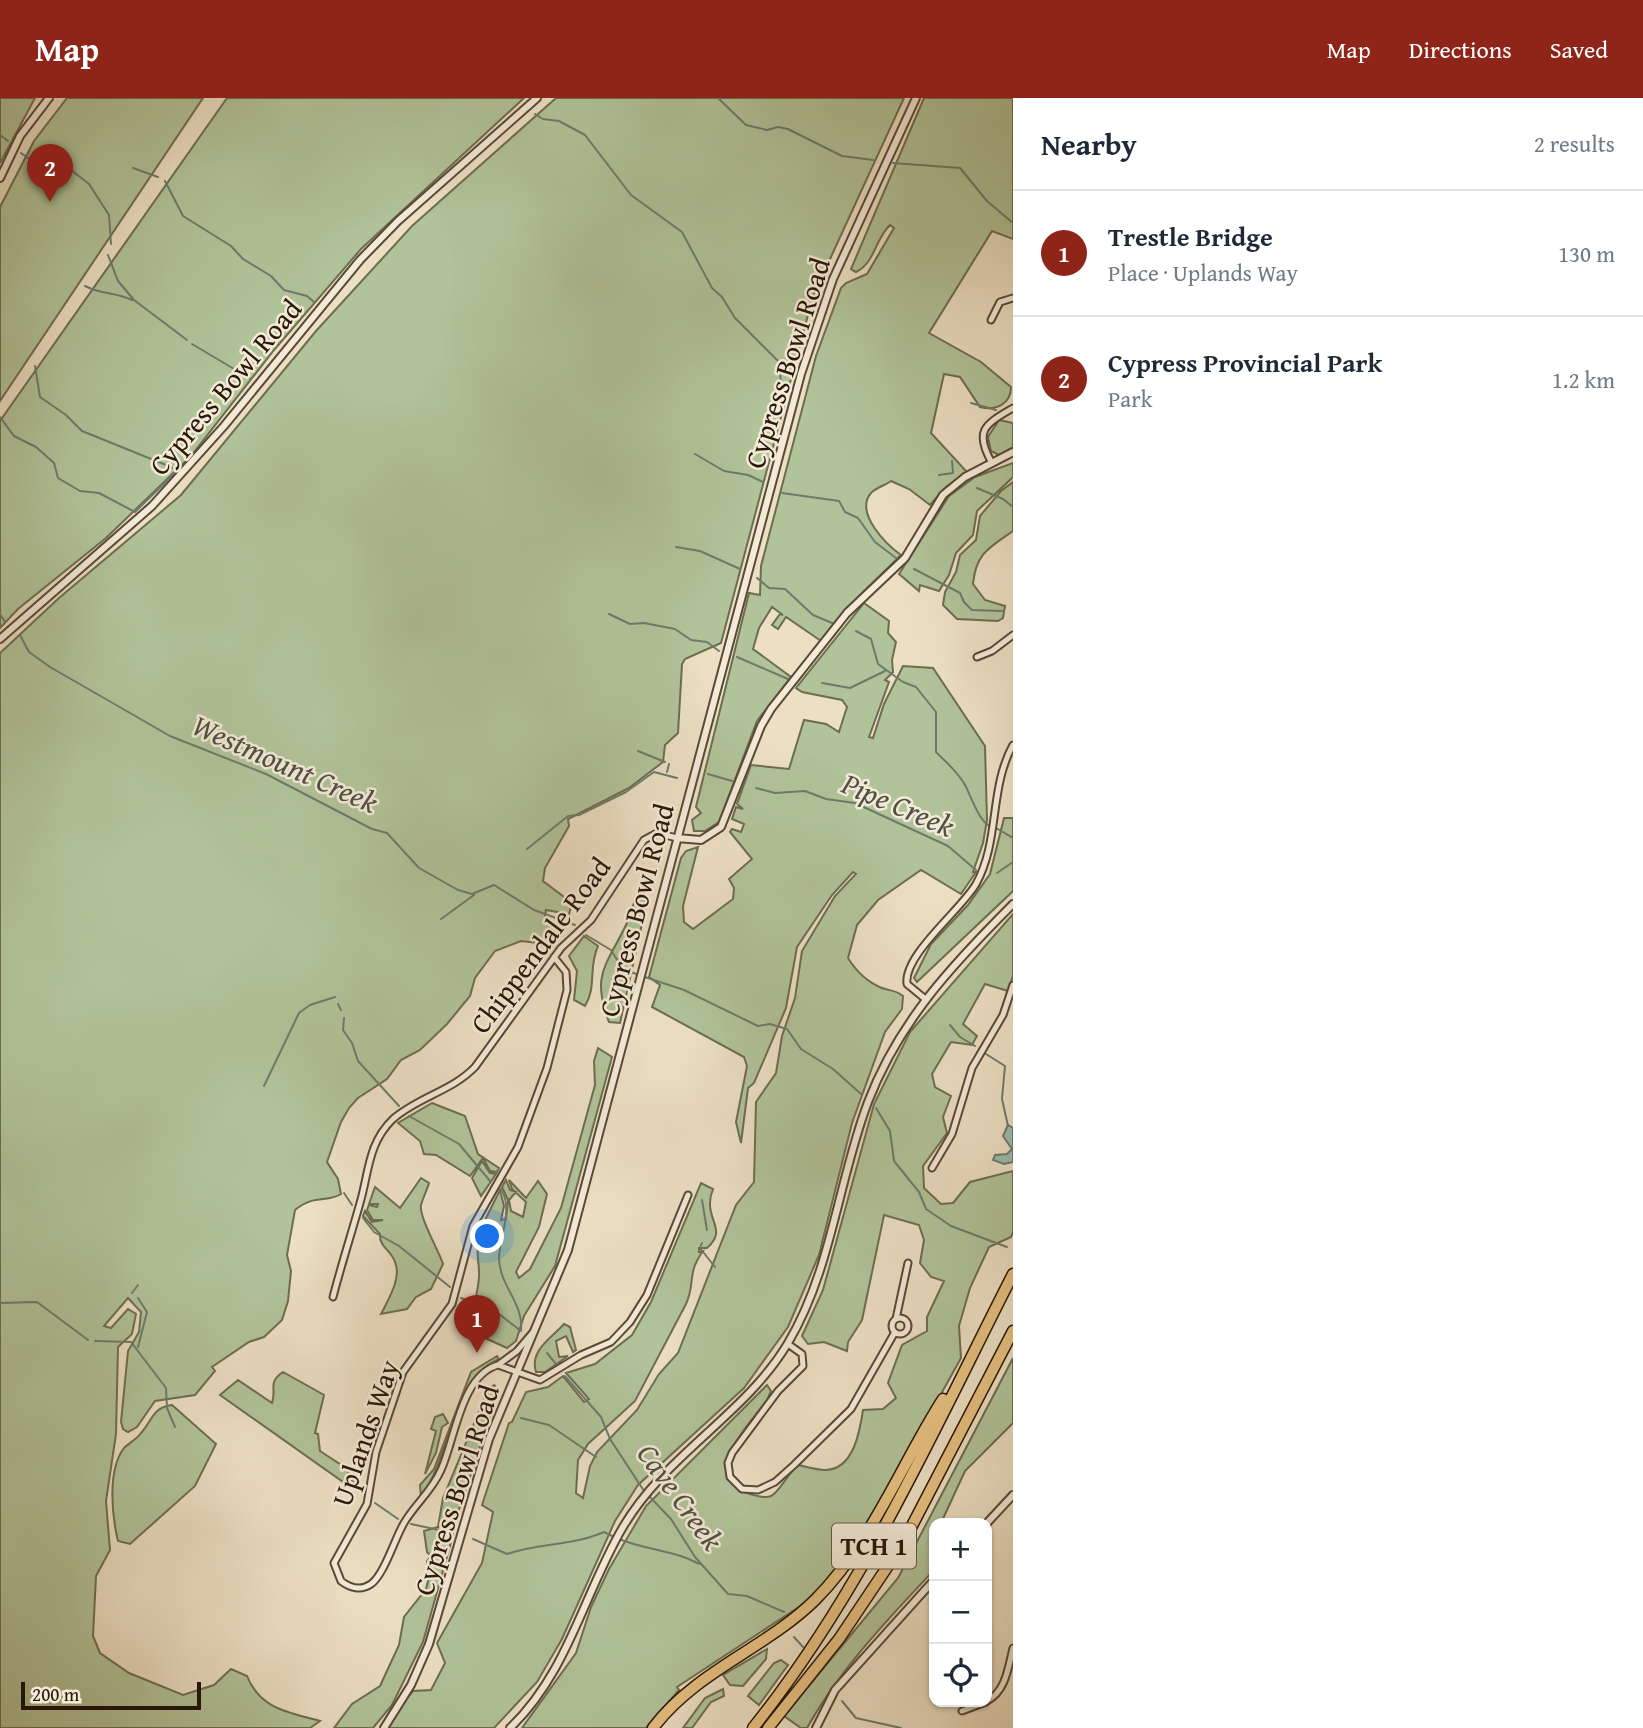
<!DOCTYPE html>
<html lang="en">
<head>
<meta charset="utf-8">
<style>
  :root { --surface:#fff; --page:#f6f6f7; --text:#1f2937; --muted:#747a83; --line:#e0e1e3; --accent:#8f2418 }
  body { margin:0; font-family:"Gentium Book Plus",serif; background:var(--page); color:var(--text) }
  .controls { position:absolute; right:21px; bottom:21px; display:grid; overflow:hidden; border-radius:14px; box-shadow:0 2px 5px #0004 }
  .controls button { width:63px; height:63px; display:grid; place-items:center; padding:0; border:0; border-bottom:2px solid var(--line); background:var(--surface); color:var(--text); font:35px sans-serif }
  .scale { position:absolute; left:21px; bottom:18px; width:180px; box-sizing:border-box; padding-left:7px; border:4px solid #291707; border-top:0; font-size:19px; line-height:24px; white-space:nowrap; color:#291707; -webkit-text-stroke:5px #f3ead8; paint-order:stroke }
  .you { position:absolute; left:488px; top:1139px; width:24px; height:24px; margin:-18px; border:5px solid #fff; border-radius:50%; background:#1a73e8; box-shadow:0 0 0 10px #1a73e833 }
  .badge { display:grid; place-items:center; width:46px; height:46px; border-radius:50%; background:var(--accent); color:#fff; font-size:23px; font-weight:700 }
  .pin { position:absolute; translate:-50% -58px; filter:drop-shadow(0 2px 4px #0008) }
  .pin::after { content:''; position:absolute; top:37px; width:24px; height:21px; background:inherit; clip-path:polygon(0 0,100% 0,50% 100%) }
  .list { margin:0; padding:0; list-style:none }
  h2 { display:flex; justify-content:space-between; align-items:center; height:91px; margin:0; padding:0 28px; font-size:30px }
  h2 small { font-size:23px; font-weight:400; color:var(--muted) }
  .list li { display:grid; grid-template-columns:46px 1fr auto; gap:21px; align-items:center; box-sizing:border-box; height:126px; padding:0 28px; border-top:2px solid var(--line) }
  .list b { display:block; font-size:26px; white-space:nowrap }
  .list p { margin:0; font-size:23px; white-space:nowrap; color:var(--muted) }
  .list em { font-size:23px; font-style:normal; color:var(--muted) }
  .icon { flex:none; width:38px; height:38px; fill:none; stroke:currentColor; stroke-width:2; stroke-linecap:round; stroke-linejoin:round }
  .map { position:relative; flex:none; width:1013px; height:1630px; overflow:hidden }
  header { display:flex; align-items:center; gap:42px; box-sizing:border-box; height:98px; padding:0 35px; background:var(--accent); color:#fff }
  header strong { font-size:33px }
  nav { display:flex; gap:38px; margin-inline-start:auto; font-size:24px }
  main { display:flex }
  aside { flex:1; background:var(--surface) }
  .map>svg:first-child { display:block }
  .green { fill:#b1c399; stroke:#6d6d50; stroke-width:2 }
  .water { fill:#99bdb0; stroke:#6c7b6c; stroke-width:2 }
  .lines { fill:none; stroke-linecap:round; stroke-linejoin:round }
  .stream { stroke:#6c7b6c; stroke-width:2 }
  .minor-casing { stroke:#5a4936; stroke-width:9 }
  .tertiary-casing { stroke:#5a4936; stroke-width:10 }
  .motorway-casing { stroke:#291707; stroke-width:13 }
  .minor { stroke:#f3ead8; stroke-width:5 }
  .tertiary { stroke:#f3ead8; stroke-width:6 }
  .motorway { stroke:#e6c082; stroke-width:10 }
  .labels { text-anchor:middle; stroke-width:5; stroke-linejoin:round; paint-order:stroke }
  .shield { fill:#f3ead8; stroke:#665646; stroke-width:2 }
  .shield-label { font-size:26px; font-weight:bold; fill:#291707 }
  .street-label { font-size:28px; fill:#291707; stroke:#f3ead8 }
  .water-label { font-size:30px; font-style:italic; fill:#505142; stroke:#f3ead8 }
</style>
</head>
<body>
<header>
<strong>Map</strong>
<nav><a>Map</a><a>Directions</a><a>Saved</a></nav>
</header>
<main>
<div class="map">
<svg width="1013" height="1630" viewBox="0 0 1013 1630">
  <rect width="100%" height="100%" fill="#ecdfc3"/>
  <filter id="stains"><feTurbulence type="fractalNoise" baseFrequency=".00286" numOctaves="4"/><feColorMatrix values="0 0 0 0 .2 0 0 0 0 .09 0 0 0 0 .02 0 0 0 .5 -.17"/></filter>
  <radialGradient id="worn" r=".72"><stop offset=".6" stop-color="#630" stop-opacity="0"/><stop offset="1" stop-color="#630" stop-opacity=".3"/></radialGradient>
  <path class="green" d="M0 0H35L0 65Z
    M67 0H203L0 303V109L34 43Z
    M227 0H524L361 151 274 252 191 358 106 440 18 511 0 530V323Z
    M556 0H904L813 198 721 545 685 561 682 566 678 635 665 647 663 664 629 690 568 721 569 728 545 770 543 783 572 805 569 816 546 812 545 818 559 830 546 846 521 843 495 853 475 880 470 898 447 926 420 952 401 962 387 981 358 1000 349 1010 341 1024 327 1064 338 1081 341 1096C327 1105 314 1096 295 1112L287 1157 291 1173 288 1203 282 1222 264 1239 249 1244 212 1269 215 1273 195 1297 155 1303 137 1329 128 1334 123 1331 121 1324 128 1253 139 1234 141 1214 128 1200 104 1228 111 1230 128 1211 136 1216 132 1236 118 1249 116 1336 106 1403 110 1452 96 1478 93 1538 100 1555 129 1575 183 1597 214 1587 231 1571 247 1578C260 1611 288 1614 320 1623L310 1630H0V555L59 500 181 397 316 233 412 128Z
    M924 0H1013V141L992 133 929 235 981 264 1011 289C1011 306 996 313 980 309L960 279 944 276 931 335 967 374 946 389 930 407 909 391 891 383C886 387 875 390 871 395 854 415 887 447 901 457L850 507 821 543 786 519 778 531 772 527 780 516 783 517 772 509 759 530 753 551 791 579 757 623 719 724 705 733H694L692 722 701 715 696 709 749 495 760 497 761 468 816 258 841 190 846 185 867 176 894 130 890 127C875 141 875 165 856 174L851 171Z
    M999 322 1013 325V349L999 357 991 353 988 339Z
    M1013 365V379L977 413 973 437 956 455 949 477 939 493 920 487 919 493 899 476 949 398 975 379Z
    M1013 384V433C989 450 976 455 973 486L985 502 1005 508 1003 520 998 523 957 521 943 507 945 494 956 474 960 457 976 442 980 418 1001 393Z
    M864 505 889 523 888 535 896 544 892 562 893 574 885 582 889 584 869 639 873 640 884 606 903 568 933 570 985 648 987 722 983 745 973 774H976L961 796 921 772 878 802 857 827 848 860C856 873 867 884 882 890 890 893 896 892 903 898L902 911 885 934 852 1025 819 1157 788 1229 744 1290 638 1387 615 1423 562 1541 537 1584 494 1630H381L413 1593 431 1592 445 1565 437 1545 482 1465 493 1414 482 1407 509 1325 512 1324 526 1294 548 1289 563 1278 584 1304 589 1301 566 1275 595 1266 632 1237 651 1204 701 1085 713 1091C701 1121 730 1130 707 1150H699V1154L703 1153C686 1177 696 1184 686 1206L635 1303 588 1346 578 1362 576 1395 583 1400 590 1368 597 1354 637 1312 659 1276 678 1255 736 1107 754 1084 756 1004 776 975 782 938 795 900 802 853 835 798 856 776 853 774 832 797 797 849 786 910 754 985 748 990 741 1045 736 1024 747 968 744 959 652 909 660 887 649 879 681 760 686 753 698 749 683 808 684 824 693 831 733 801 734 790 729 781 752 761 730 734 732 731 741 734 744 726 732 721 736 709 743 711 737 706 751 667 789 671 804 622 826 626 839 634 847 609 842 602 802 594 796 590Z
    M1004 720H1013V793L917 884 914 880 931 846 968 807 990 776Z
    M643 795 646 808 620 925 609 924C591 877 606 868 626 827 631 817 632 806 638 796Z
    M1013 816V878L1008 893 985 886 963 926 977 938 972 947 951 944 932 976 935 989 951 998 943 1019 947 1035 923 1068 924 1090 941 1106 953 1105 970 1084 1013 1073V1134L1011 1139 989 1149 970 1190 959 1228 961 1260 880 1406 843 1463 808 1503 677 1589 679 1592 646 1630H522L576 1555 591 1509 609 1471 646 1408 767 1287 771 1293 767 1302C751 1325 704 1369 740 1392 747 1396 764 1401 771 1398 779 1395 788 1375 798 1367 807 1369 817 1372 825 1372 854 1372 860 1332 863 1312L883 1311 896 1300 888 1285 902 1247 927 1233V1219L944 1183 931 1179 920 1165 924 1142 919 1127 884 1117 862 1222 848 1244 847 1253 824 1244 808 1246 802 1238 823 1192 874 1006 910 934Z
    M584 838 598 848C588 869 597 889 585 908L574 902 577 873 569 858Z
    M598 950 612 959 555 1168 524 1218 516 1243 507 1250 474 1235C469 1216 478 1198 479 1179 480 1166 474 1151 481 1140L477 1138 500 1092 504 1108 501 1122 506 1121 508 1102 502 1089 506 1082 510 1092 516 1094 509 1102 511 1113 523 1119 526 1104 512 1091 509 1082 526 1100 538 1083 547 1096 539 1129 516 1174 519 1180 530 1171 561 1110 595 987 594 963Z
    M432 1005 465 1018 478 1056 499 1070 497 1074 490 1073 483 1060 470 1078 436 1057 424 1056 420 1043 398 1025Z
    M482 1063 490 1075 496 1076 481 1098 472 1080Z
    M421 1080 429 1085C427 1092 423 1100 421 1107 419 1119 438 1151 443 1166L431 1191 416 1199 407 1211 381 1216C388 1202 402 1180 395 1164 391 1152 379 1149 380 1136L363 1118 365 1113 372 1124 383 1122H373L367 1112 369 1107 377 1109 378 1106H369L375 1089 400 1110Z
    M564 1226 570 1229 576 1252 573 1254 566 1238 556 1243 559 1259 568 1258 545 1274H536C529 1252 553 1239 564 1226Z
    M497 1258 499 1261C448 1284 453 1358 421 1398L420 1387 434 1371 471 1274Z
    M1013 1260V1325L965 1373 941 1425H934L932 1446 934 1472C888 1521 840 1571 807 1630H801L784 1618 898 1480Z
    M283 1274 324 1297 315 1335 318 1336 320 1353 349 1372 346 1386 220 1297 238 1282 272 1305C277 1290 267 1285 283 1274Z
    M494 1287 499 1292 451 1435 453 1437 423 1544 392 1607 373 1630H334L352 1606 380 1588 399 1547 404 1519 426 1491 430 1475 427 1463 431 1458 427 1454 424 1433 438 1429 443 1400 488 1292Z
    M172 1307 216 1346 195 1388 130 1446 118 1443C112 1418 107 1372 124 1350 129 1345 137 1341 141 1335 152 1323 153 1309 172 1307Z
    M443 1316 448 1325 442 1329 436 1355 425 1376 436 1333 431 1331 435 1319Z
    M767 1551 766 1561 743 1588 730 1587 723 1577Z
    M781 1562 788 1567 759 1607 748 1598 774 1565Z
    M723 1591 724 1598 711 1604 692 1630H683L705 1600Z"/>
  <path class="water" d="M1008 1027 1013 1030V1064L1004 1066 993 1062 995 1057 1007 1056 1012 1051 1003 1038Z"/>
  <g class="lines">
    <path class="stream" d="M718 0 746 27 767 32 778 29 788 31 842 58 873 62
      M535 16 543 21 559 23 585 37 631 97 682 134 712 190 722 199 735 220 780 265 781 306
      M0 37 8 43
      M21 55 31 62 39 58 57 61 89 86 109 117 111 146
      M893 65 960 70 987 103 1013 125
      M133 70 158 79
      M165 83 183 118 231 148 243 161 271 178 284 192 307 198 314 204
      M108 157 118 183 134 202 187 242
      M85 188C102 197 116 194 132 202
      M192 246 251 281
      M971 305 996 312
      M0 319 14 338 36 349 54 365 58 380 80 393 99 395 135 414 173 377 176 372 171 369 82 333 66 317 40 299 35 268
      M695 356 724 373 748 377 763 384
      M952 363 953 374
      M939 377 953 375
      M977 390 1003 401 1013 409
      M782 395 839 403 845 414 858 420 875 444 896 460
      M676 449 700 453 740 471
      M914 471 960 495 964 504 972 512 1004 513
      M757 480 769 490 785 491 813 517 832 525
      M0 516 5 524
      M609 516 630 526 644 525 675 531 691 542 707 544 719 553
      M856 533 871 541 878 566 903 584 916 589 936 614V654C946 664 958 674 965 687 972 700 978 722 991 729
      M20 537 29 554 50 569 170 638 266 676 372 731 387 735 419 770 458 792 472 796 494 787 534 812 575 827
      M737 559 788 581
      M822 585 850 590 885 573
      M638 653 665 664
      M667 674 669 666
      M708 676 732 683
      M756 690 775 695 805 693 826 701 855 705 948 748 976 772
      M996 730 1013 740
      M527 751 568 718 579 717 626 694 654 674 677 680
      M997 775 1013 764
      M441 821 474 797
      M586 837 611 852 623 871 636 876
      M642 878 684 892 758 928 770 926 787 931 801 951 833 971 861 996
      M338 906 341 912
      M344 920 343 932 352 945 358 963 399 1008
      M950 927 960 939 975 948
      M986 956 1005 968 1002 1001 1008 1028
      M264 988 299 915 310 907 335 899
      M876 1010 890 1033 894 1063 919 1094 926 1111 951 1128 1007 1149
      M409 1018 459 1046 490 1083
      M344 1095 352 1107
      M702 1102 707 1132
      M363 1120 374 1134 399 1148 450 1189
      M702 1145 700 1150 715 1169
      M132 1195 138 1187
      M138 1200 147 1214 138 1249
      M461 1200 499 1216 521 1233C524 1205 500 1189 499 1161 499 1139 514 1112 501 1091
      M0 1205 37 1204 88 1242
      M95 1243 131 1244 166 1290 167 1310 175 1329
      M547 1255 556 1266
      M565 1278 601 1319 610 1341 644 1393
      M521 1320 549 1327 596 1359
      M348 1378 363 1394
      M648 1397 671 1421 695 1459 728 1496 747 1498 784 1514
      M375 1405 398 1421
      M411 1426 453 1435
      M473 1441 507 1456C539 1445 572 1448 604 1434L614 1439
      M619 1441C645 1452 675 1452 699 1466
      M794 1539 803 1549
      M842 1603 856 1620 901 1630"/>
    <g class="minor-casing">
      <path id="minor" d="M991 222 1000 204 1013 200
        M992 365C973 332 986 326 1013 310
        M977 559 992 553 1013 537
        M554 859 566 874 567 892 547 970 518 1049 473 1128 452 1206 403 1274 376 1354 367 1406 334 1465 341 1483C350 1490 361 1493 371 1486 384 1477 395 1440 404 1425 415 1406 432 1393 441 1372 455 1342 461 1277 498 1267L540 1282 581 1257 611 1244 630 1224 647 1197 688 1097
        M924 900 907 886C903 857 962 811 976 786 1000 743 989 690 1013 647
        M932 1070 952 1036 972 970 1003 917 1013 887
        M333 1199C341 1168 351 1137 360 1105 369 1074 368 1045 393 1021 418 999 452 993 475 969L561 850 591 822 644 742 657 735 677 740
        M892 1228a8 8 0 1 1 16 0a8 8 0 1 1-16 0Z
        M896 1221 908 1165
        M788 1246 802 1256 803 1268 778 1293 732 1355 728 1365 730 1379 742 1391 758 1392 775 1384 794 1367 851 1311 895 1234
        M498 1267 517 1253 534 1233
        M987 1603C1006 1593 1008 1570 1013 1550
        M962 1613 986 1604"/>
    </g>
    <g class="tertiary-casing">
      <path id="tertiary" d="M0 80 20 38 49 0
        M0 541 152 408 224 328 360 162 398 123 537 0
        M677 740 701 742 721 729 761 628 771 611 847 515 905 460 943 397 965 379 1013 354
        M987 1425 1013 1397
        M384 1630 411 1587 429 1546 489 1341 568 1152 801 276 833 181 916 0
        M510 1630C568 1575 584 1495 623 1429 666 1356 745 1317 788 1245 832 1171 838 1083 868 1004 899 923 953 866 1013 806
        M816 1630 835 1592 934 1482"/>
    </g>
    <g class="motorway-casing">
      <path id="motorway" d="M653 1630C696 1573 765 1551 815 1502 871 1446 901 1367 943 1301
        M753 1630C863 1493 934 1331 1013 1176
        M768 1630 839 1541 902 1447 1013 1233"/>
    </g>
    <use href="#minor" class="minor"/>
    <use href="#tertiary" class="tertiary"/>
    <use href="#motorway" class="motorway"/>
  </g>
  <g class="labels">
    <rect class="shield" x="832" y="1425.5" width="84" height="45" rx="5"/>
    <g class="shield-label">
      <text x="874" y="1457">TCH 1</text>
    </g>
    <g class="street-label">
      <text transform="translate(787 265) rotate(-72)" y="10">Cypress Bowl Road</text>
      <text transform="translate(225 289) rotate(-50)" y="10">Cypress Bowl Road</text>
      <text transform="translate(636 812) rotate(-75)" y="10">Cypress Bowl Road</text>
      <text transform="translate(540 847) rotate(-53)" y="10">Chippendale Road</text>
      <text transform="translate(365 1335) rotate(-71)" y="10">Uplands Way</text>
      <text transform="translate(456 1392) rotate(-72)" y="10">Cypress Bowl Road</text>
    </g>
    <g class="water-label">
      <text transform="translate(285 666) rotate(24)" y="10">Westmount Creek</text>
      <text transform="translate(898 707) rotate(23)" y="10">Pipe Creek</text>
      <text transform="translate(680 1399) rotate(54)" y="10">Cave Creek</text>
    </g>
  </g>
  <rect width="100%" height="100%" filter="url(#stains)"/>
  <rect width="100%" height="100%" fill="url(#worn)"/>
</svg>
<div class="controls">
<button>+</button>
<button>−</button>
<button><svg class="icon" aria-label="locate" viewBox="0 0 24 24"><circle cx="12" cy="12" r="6"/><path d="M12 2v4M12 18v4M2 12h4M18 12h4"/></svg></button>
</div>
<div class="scale">200 m</div>
<div class="you"></div>
<div class="pin badge" style="left:477px;top:1255px">1</div>
<div class="pin badge" style="left:50px;top:104px">2</div>
</div>
<aside>
<h2>Nearby<small>2 results</small></h2>
<ul class="list">
<li><span class="badge">1</span><div><b>Trestle Bridge</b><p>Place · Uplands Way</p></div><em>130 m</em></li>
<li><span class="badge">2</span><div><b>Cypress Provincial Park</b><p>Park</p></div><em>1.2 km</em></li>
</ul>
</aside>
</main>
</body>
</html>
